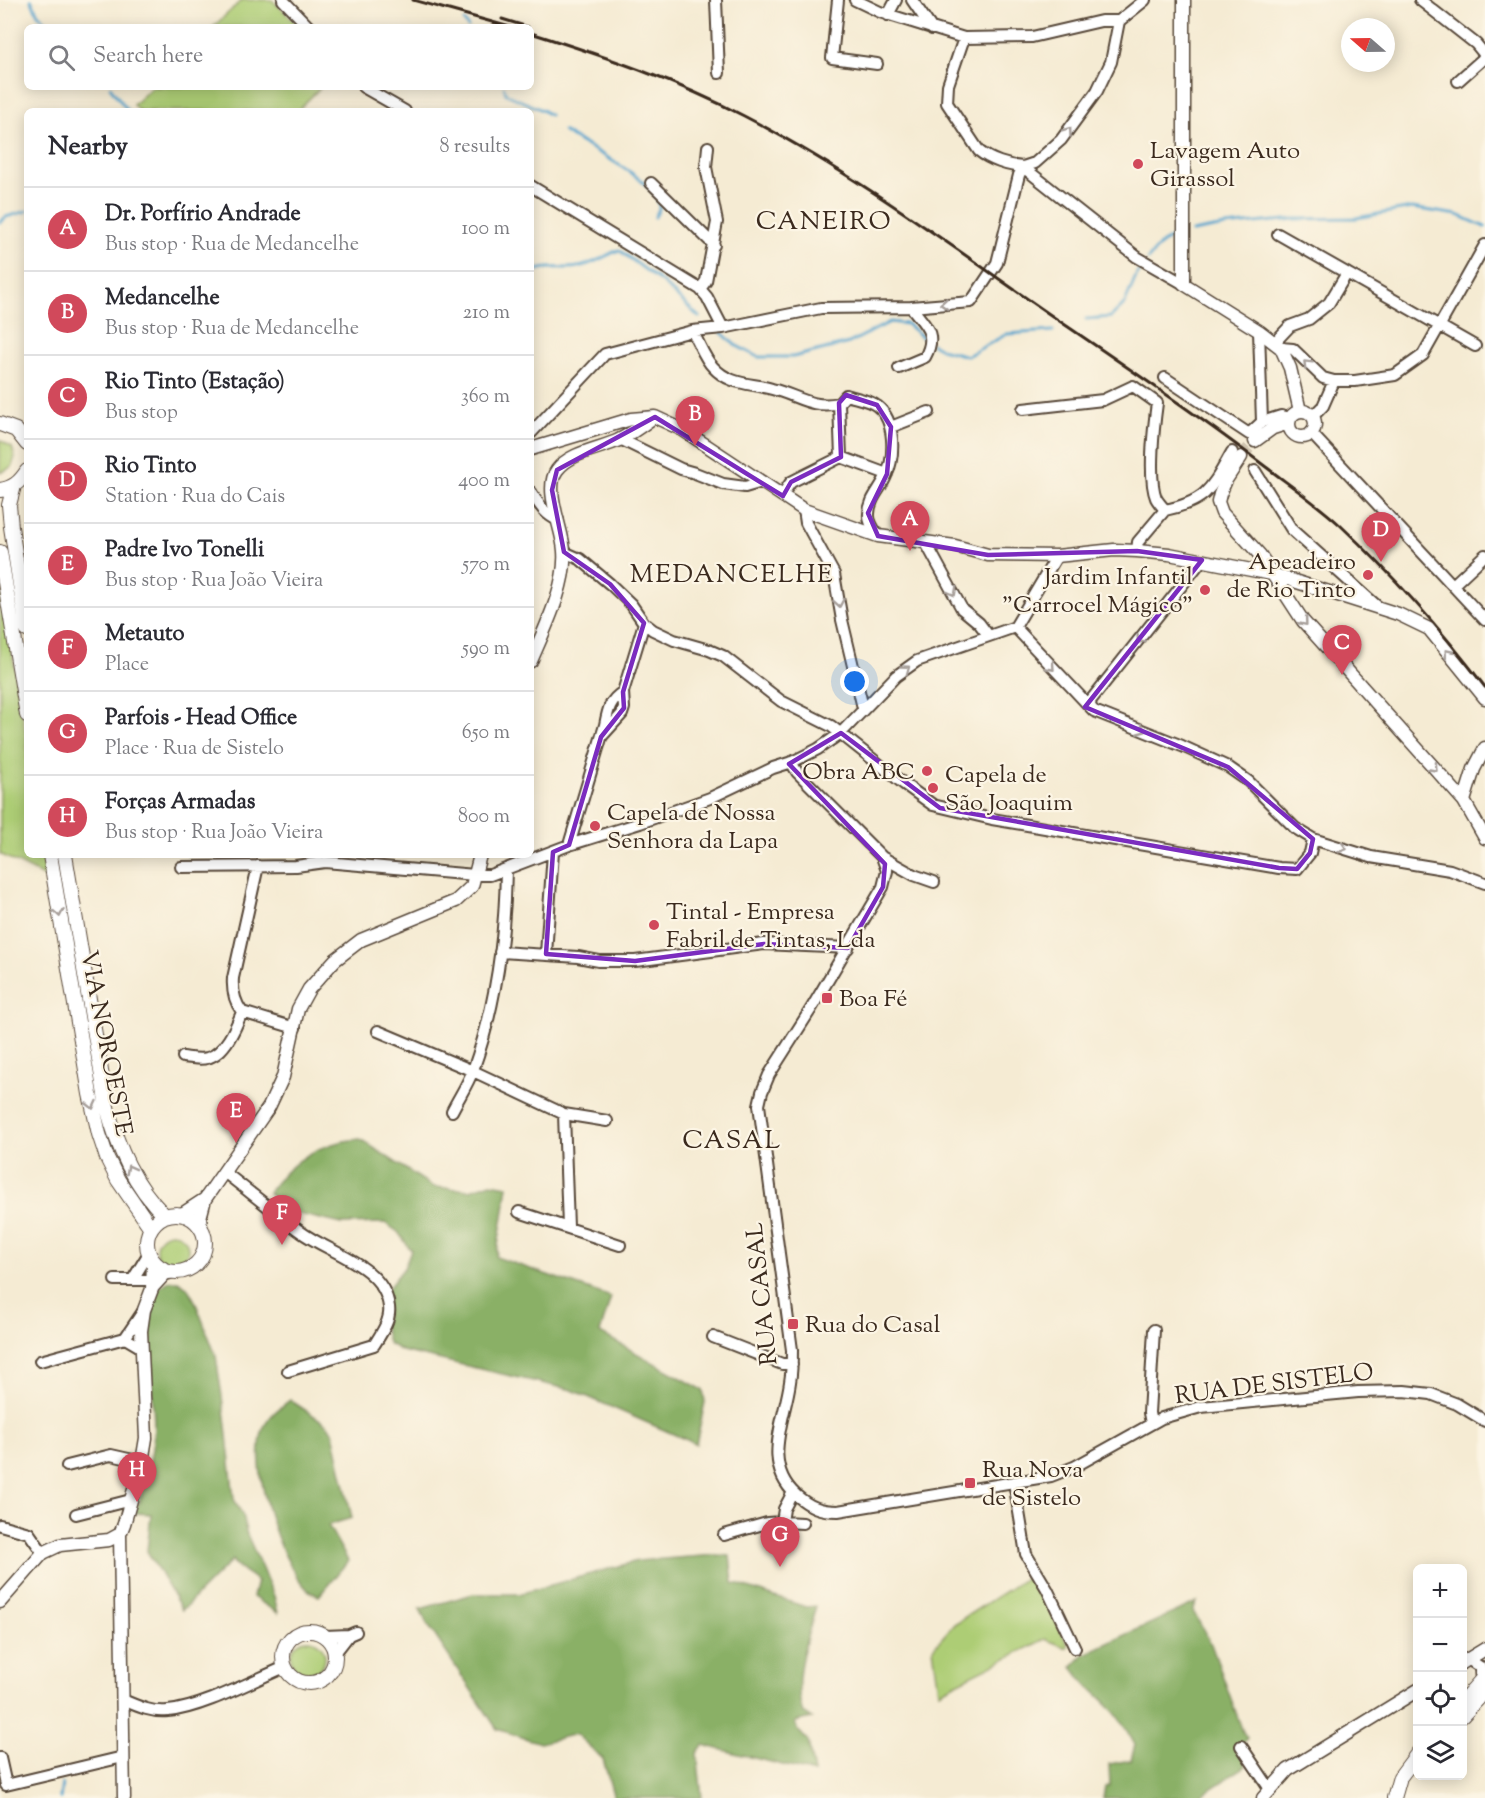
<!DOCTYPE html>
<html lang="en">
<head>
<meta charset="utf-8">
<style>
  :root { --surface:#fff; --page:#f7f7f7; --text:#2b2b33; --muted:#7c7c81; --line:#e1e1e2; --accent:#d1495b }
  body { margin:0; font-family:"Sorts Mill Goudy",serif; background:var(--page); color:var(--text) }
  .controls { position:absolute; right:18px; bottom:18px; display:grid; overflow:hidden; border-radius:9px; box-shadow:0 3px 15px #0003 }
  .controls button { width:54px; height:54px; display:grid; place-items:center; padding:0; border:0; border-bottom:2px solid var(--line); background:var(--surface); color:var(--text); font:30px sans-serif }
  .compass { position:absolute; left:1341px; top:18px; width:54px; height:54px; border-radius:50%; background:var(--surface); box-shadow:0 3px 15px #0003; rotate:290deg }
  .you { position:absolute; left:855px; top:682px; width:21px; height:21px; margin:-15px; border:4px solid #fff; border-radius:50%; background:#1a73e8; box-shadow:0 0 0 9px #1a73e833 }
  .badge { display:grid; place-items:center; width:39px; height:39px; border-radius:50%; background:var(--accent); color:#fff; font-size:20px; font-weight:700 }
  .pin { position:absolute; translate:-50% -50px; filter:drop-shadow(0 2px 3px #0008) }
  .pin::after { content:''; position:absolute; top:32px; width:21px; height:18px; background:inherit; clip-path:polygon(0 0,100% 0,50% 100%) }
  .list { margin:0; padding:0; list-style:none }
  h2 { display:flex; justify-content:space-between; align-items:center; height:78px; margin:0; padding:0 24px; font-size:26px }
  h2 small { font-size:20px; font-weight:400; color:var(--muted) }
  .list li { display:grid; grid-template-columns:39px 1fr auto; gap:18px; align-items:center; box-sizing:border-box; height:84px; padding:0 24px; border-top:2px solid var(--line) }
  .list b { display:block; font-size:22px; white-space:nowrap }
  .list p { margin:0; font-size:20px; white-space:nowrap; color:var(--muted) }
  .list em { font-size:20px; font-style:normal; color:var(--muted) }
  .icon { flex:none; width:33px; height:33px; fill:none; stroke:currentColor; stroke-width:2; stroke-linecap:round; stroke-linejoin:round }
  .map { position:relative; flex:none; width:1485px; height:1798px; overflow:hidden }
  .search { position:absolute; background:var(--surface); box-shadow:0 3px 15px #0003; left:24px; top:24px; width:510px; height:66px; display:flex; align-items:center; gap:15px; box-sizing:border-box; padding:0 21px; border-radius:9px; color:var(--muted); font-size:22px }
  .panel { position:absolute; background:var(--surface); box-shadow:0 3px 15px #0003; left:24px; top:108px; width:510px; height:750px; border-radius:9px }
  .map>svg:first-child { display:block }
  .green { fill:#adcd75; stroke:#747c4a; stroke-width:1.5 }
  .forest { fill:#8ab066; stroke:#626d42; stroke-width:1.5 }
  .lines { fill:none; stroke-linecap:round; stroke-linejoin:round }
  .stream { stroke:#54a4ce; stroke-width:3 }
  .tertiary-tunnel { stroke:#d0c4af; stroke-width:12; stroke-dasharray:12 6; stroke-linecap:butt }
  .minor-casing { stroke:#574739; stroke-width:14 }
  .tertiary-casing { stroke:#574739; stroke-width:15 }
  .secondary-casing { stroke:#574739; stroke-width:16 }
  .minor { stroke:#fff; stroke-width:10 }
  .tertiary { stroke:#fff; stroke-width:12 }
  .secondary { stroke:#fff; stroke-width:14 }
  .rail { stroke:#3b2a1e; stroke-width:3 }
  .oneway { stroke:#a79f9a }
  .marked { fill:none; stroke:#7b2cbf; stroke-width:4.5; stroke-linejoin:round }
  .poi-dot { fill:#d1495b; stroke:#fcf5e5; stroke-width:2 }
  .labels { text-anchor:middle; stroke-width:4.5; stroke-linejoin:round; paint-order:stroke }
  .poi-label { font-size:24px; fill:#3b2a1e; stroke:#fcf5e5; text-anchor:start }
  .street-label { font-size:24px; fill:#3b2a1e; stroke:#fcf5e5 }
  .neighbourhood-label { font-size:26px; letter-spacing:1.5px; fill:#3b2a1e; stroke:#fcf5e5 }
</style>
</head>
<body>
<div class="map">
<svg width="1485" height="1798" viewBox="0 0 1485 1798">
  <rect width="100%" height="100%" fill="#fcf5e5"/>
  <filter id="ink" filterUnits="userSpaceOnUse"><feTurbulence type="fractalNoise" baseFrequency=".0167" numOctaves="2"/><feDisplacementMap in="SourceGraphic" scale="12" xChannelSelector="R" yChannelSelector="G"/><feConvolveMatrix kernelMatrix="1 2 1 2 8 2 1 2 1" color-interpolation-filters="sRGB"/></filter>
  <filter id="wash" filterUnits="userSpaceOnUse"><feTurbulence type="fractalNoise" baseFrequency=".008" numOctaves="4" result="noise"/><feDisplacementMap in="SourceGraphic" scale="24" xChannelSelector="R" yChannelSelector="G"/><feGaussianBlur stdDeviation="1.35" result="paint"/><feColorMatrix in="noise" values="0 0 0 0 0 0 0 0 0 0 0 0 0 0 0 0 0 1.4 0 .05"/><feComposite in="paint" operator="in"/></filter>
  <g filter="url(#wash)">
    <rect width="100%" height="100%" fill="#f5ebd3"/>
    <path class="green" d="M242 0H272L300 27H213Z
      M152 87H321L297 111H139L133 105Z
      M0 440 12 447 15 457 12 467 0 473Z
      M0 579 27 743V855H45L49 879 0 854Z
      M156 1249a16 16 0 1 1 32 0a16 16 0 1 1-32 0Z
      M1032 1574 1068 1645 1067 1648 1045 1639 939 1692 933 1648 954 1624Z
      M291 1657a17 17 0 1 1 34 0a17 17 0 1 1-34 0Z"/>
    <path class="forest" d="M360 1139 433 1187 470 1190 491 1183 508 1186 496 1257 611 1297 600 1333 703 1390 705 1402 696 1444 572 1390 402 1351 388 1343 383 1323 387 1311 381 1297 404 1268 411 1250 398 1232 385 1223 342 1224 290 1212 268 1192C293 1160 319 1142 360 1139Z
      M169 1281H178L187 1287 195 1301 216 1356 225 1417 234 1499 244 1518 246 1532 274 1596 278 1613 253 1597 257 1581C249 1573 238 1570 232 1560L182 1610 147 1551 151 1514 135 1513C145 1485 153 1457 154 1427 154 1399 144 1310 158 1289 161 1286 166 1283 169 1281Z
      M290 1400 328 1425 333 1433 352 1518 328 1525 348 1561 319 1596C315 1594 310 1592 307 1589 278 1560 248 1465 264 1427 270 1414 280 1408 290 1400Z
      M716 1555 730 1556 733 1583 806 1607 816 1606C807 1640 791 1679 803 1713L812 1718 795 1722 797 1729 808 1741 814 1773 703 1745 697 1753 702 1798H614L603 1759 576 1734 540 1743 497 1729 426 1622 420 1609 473 1594H519L637 1561Z
      M1197 1602 1193 1611 1211 1644 1243 1732 1247 1738 1241 1746 1246 1766 1197 1798H1103L1105 1787 1110 1786 1109 1764 1131 1760 1135 1745C1127 1730 1118 1714 1105 1702 1091 1688 1084 1684 1072 1667L1084 1654Z"/>
    <g class="lines">
      <path class="stream" d="M31 0 38 14 52 27
        M464 21 468 27
        M110 87 128 111
        M504 87 506 94 542 110 550 115
        M563 131C582 146 663 181 659 209 658 212 656 214 655 217
        M0 222 6 217 27 211
        M1192 232 1225 226 1295 219 1356 218 1412 208 1458 215 1485 227
        M1148 259 1162 243 1175 236
        M531 273C545 264 563 270 578 267 592 265 606 255 619 250L663 283 699 317
        M1086 319 1111 317 1125 303 1137 274 1143 267
        M721 332 735 345 758 357H793L849 343 890 322 907 324 926 340
        M932 344 941 349 967 356 1007 334 1053 331
        M60 1798 62 1784"/>
    </g>
  </g>
  <g filter="url(#ink)">
    <g class="lines">
      <path class="tertiary-tunnel" d="M1241 457 1255 441"/>
      <g class="minor-casing">
        <path id="minor" d="M283 0 309 27
          M716 0 719 73
          M838 0 832 58 877 64
          M855 0 880 12 964 38 1032 37 1101 21H1119
          M912 0 932 29
          M1420 0 1476 44 1485 55
          M888 15 896 0
          M964 38 948 85 947 103 979 151C990 160 1008 166 1023 167L1137 257 1184 284
          M1458 81 1485 57
          M363 87 405 111
          M1023 167 1035 163 1061 140 1097 91 1111 62 1119 21 1145 0
          M651 183 714 245
          M531 186 700 289 707 297 723 328
          M1278 234 1475 346
          M700 289 706 281 717 222 706 167 708 147
          M692 331C699 342 704 358 713 367 729 385 751 383 772 389 797 395 811 409 839 403
          M1274 343 1290 326 1309 319 1329 303 1347 273
          M1281 348 1293 349 1323 378 1334 381
          M899 368 925 357C938 334 925 325 911 307
          M1165 378 1249 434 1262 422 1259 331
          M1023 409 1103 400 1133 386 1157 403C1154 425 1148 478 1156 498 1158 502 1162 506 1165 510L1138 542 1137 551
          M1313 416 1323 406 1334 381H1355L1395 375 1423 355 1485 245
          M1262 422 1281 416 1291 418
          M891 427 929 412
          M531 433 605 354 692 331 723 328 821 308 911 307 971 302 997 263 1019 175 1023 167
          M1311 433 1485 620
          M620 439 681 469 695 473 723 484 745 487 762 482
          M841 457 839 403 846 395C855 398 870 400 877 406 896 420 895 457 886 476 881 489 869 499 869 514 868 522 874 529 878 536
          M1255 471 1292 530 1378 607
          M531 492C538 503 545 515 558 520
          M782 495 791 482 841 457 887 474
          M804 510 806 523 834 574 842 620 863 708
          M1165 510C1208 501 1212 487 1232 452
          M926 543 962 609 979 623 988 635
          M564 552 580 559 610 584 631 604 644 623 653 630 674 640 709 650 723 656 781 701 831 726 904 784 933 805 992 819 1279 868 1297 869 1310 853 1313 839
          M1453 585 1485 555
          M1015 627 1094 711 1182 746 1228 767 1248 781 1295 828 1313 839 1371 857 1450 870 1485 883
          M1090 705 1091 700 1202 560
          M603 735 622 714 624 708 623 692 644 623
          M791 762 797 772 882 857 887 871 883 887 811 1009 769 1075 762 1092 759 1105 792 1350C792 1360 792 1371 790 1382 785 1420 761 1463 796 1495 810 1507 820 1511 838 1511L1051 1476 1074 1467 1162 1418 1201 1407 1358 1392 1404 1391 1431 1394 1457 1404 1485 1421
          M569 845 605 725C608 709 610 700 623 692
          M882 857 914 875 934 882
          M258 866 233 978C232 991 234 1001 242 1012L295 1028
          M181 867 296 866 325 862 475 875H490L569 845 640 823 710 798 773 768 792 762 818 749 841 733 896 676 917 661 1015 627 1057 556
          M500 952 578 957 599 961H635L764 944 848 948
          M546 954 553 852
          M378 1031 473 1071 564 1114 607 1121
          M183 1057C191 1058 200 1060 207 1058 225 1054 236 1027 242 1012
          M452 1111C459 1097 468 1084 473 1070 496 1006 505 937 506 870
          M564 1114 568 1227
          M224 1172C250 1192 275 1213 301 1232 329 1253 384 1265 389 1307 391 1320 381 1334 374 1345L288 1371
          M519 1212 620 1245
          M133 1279 149 1253
          M115 1280H153
          M713 1337 782 1364H792
          M142 1348 125 1338 144 1310
          M40 1361 125 1338
          M1151 1423 1149 1413 1154 1330
          M67 1466 111 1455 142 1462
          M1014 1482 1026 1554 1047 1589 1075 1648
          M76 1514 131 1500
          M782 1522 803 1523
          M0 1525 29 1533 43 1553
          M724 1535 767 1523 782 1522 784 1509 793 1492
          M325 1636 349 1635 356 1632
          M335 1653 349 1635
          M1468 1659 1480 1667 1481 1682
          M123 1700C137 1706 152 1713 168 1711 202 1708 252 1681 285 1667
          M1241 1746 1270 1789
          M0 1758 6 1785
          M6 1785 123 1757"/>
      </g>
      <g class="tertiary-casing">
        <path id="tertiary" d="M1184 0V284L1259 331 1281 348 1290 368 1300 411
          M1289 424a13 13 0 1 1 26 0a13 13 0 1 1-26 0Z
          M1255 441 1273 428 1289 423
          M531 449 631 419 655 417 683 430 804 510 878 536 955 546 988 555 1057 556 1114 550 1137 551 1169 554 1272 574 1398 614 1429 629 1485 698
          M1241 457 1226 480 1220 494 1218 502 1222 513 1260 555 1303 621 1464 801 1485 838
          M531 661C544 630 567 585 564 551 563 529 543 489 557 470 570 452 600 449 619 440 631 434 643 425 654 417
          M1464 801 1474 769 1485 748
          M182 1214 205 1199 269 1107 283 1077 298 1009 309 989 335 960 361 940 456 901 472 886 480 855
          M201 1227 200 1218 205 1199
          M152 1288 165 1274 172 1272
          M120 1534 124 1798
          M0 1602 43 1553 60 1545 109 1540 120 1534 124 1524 142 1462 146 1438 141 1331 144 1310 152 1289 153 1262
          M1462 1663 1485 1649
          M1263 1798 1288 1770 1418 1690"/>
      </g>
      <g class="secondary-casing">
        <path id="secondary" d="M0 424 16 430 27 444
          M14 486 9 505 11 527 27 630
          M0 490C13 488 20 482 27 471
          M0 552 27 715
          M50 855 90 1094 99 1134 107 1158 118 1180 151 1228
          M65 855 107 1107C118 1149 134 1185 165 1216
          M147 1243a29 29 0 1 1 58 0a29 29 0 1 1-58 0Z
          M283 1657a26 26 0 1 1 52 0a26 26 0 1 1-52 0Z
          M1462 1702 1485 1676
          M1462 1716 1485 1691
          M1394 1798 1400 1777 1418 1753"/>
      </g>
      <use href="#minor" class="minor"/>
      <use href="#tertiary" class="tertiary"/>
      <use href="#secondary" class="secondary"/>
      <path class="rail" d="M413 0 510 27
        M502 19 528 27
        M531 33C604 56 677 81 744 116 854 173 954 248 1055 318 1126 366 1198 415 1266 467 1291 486 1317 504 1340 525 1393 575 1441 629 1485 687"/>
    </g>
    <defs><path id="oneway-chevron" d="M-2-3.5L2.5 0L-2 3.5" fill="none" stroke-width="1.6" stroke-linecap="round" stroke-linejoin="round" transform="scale(1.5)"/></defs>
    <g class="oneway">
      <use href="#oneway-chevron" transform="translate(1068 131) rotate(-54)"/>
      <use href="#oneway-chevron" transform="translate(944 304) rotate(176)"/>
      <use href="#oneway-chevron" transform="translate(1307 364) rotate(-135)"/>
      <use href="#oneway-chevron" transform="translate(953 592) rotate(62)"/>
      <use href="#oneway-chevron" transform="translate(839 603) rotate(80)"/>
      <use href="#oneway-chevron" transform="translate(1304 622) rotate(50)"/>
      <use href="#oneway-chevron" transform="translate(1140 640) rotate(129)"/>
      <use href="#oneway-chevron" transform="translate(1448 653) rotate(-129)"/>
      <use href="#oneway-chevron" transform="translate(1051 667) rotate(48)"/>
      <use href="#oneway-chevron" transform="translate(906 669) rotate(-36)"/>
      <use href="#oneway-chevron" transform="translate(1142 730) rotate(22)"/>
      <use href="#oneway-chevron" transform="translate(1434 768) rotate(48)"/>
      <use href="#oneway-chevron" transform="translate(1343 848) rotate(17)"/>
      <use href="#oneway-chevron" transform="translate(59 913) rotate(80)"/>
      <use href="#oneway-chevron" transform="translate(92 1105) rotate(77)"/>
      <use href="#oneway-chevron" transform="translate(130 1169) rotate(-118)"/>
    </g>
  </g>
  <path class="marked" d="M846 395 877 405 891 427 887 474 868 513 878 536 988 555 1137 551 1202 560 1085 707 1228 767 1313 839 1310 853 1297 869 1279 868 940 808 841 733 789 764 885 864 883 887 848 948 764 944 635 961 546 954 553 852 569 845 601 737 624 708 623 692 644 623 610 584 564 552 552 490 557 470 655 417 783 496 791 482 841 457 839 403Z"/>
  <g class="poi-dot">
    <circle cx="1138" cy="164" r="6"/>
    <circle cx="1368" cy="575" r="6"/>
    <circle cx="1205" cy="590" r="6"/>
    <circle cx="927" cy="771" r="6"/>
    <circle cx="933" cy="788" r="6"/>
    <circle cx="595" cy="826" r="6"/>
    <circle cx="654" cy="925" r="6"/>
    <rect x="821" y="992" width="12" height="12" rx="3"/>
    <rect x="787" y="1318" width="12" height="12" rx="3"/>
    <rect x="964" y="1477" width="12" height="12" rx="3"/>
  </g>
  <g class="labels">
    <g class="poi-label">
      <text x="1150" y="158">Lavagem Auto<tspan x="1150" dy="28">Girassol</tspan></text>
      <text x="1356" y="569" text-anchor="end">Apeadeiro<tspan x="1356" dy="28">de Rio Tinto</tspan></text>
      <text x="1193" y="584" text-anchor="end">Jardim Infantil<tspan x="1193" dy="28">"Carrocel Mágico"</tspan></text>
      <text x="915" y="779" text-anchor="end">Obra ABC</text>
      <text x="945" y="782">Capela de<tspan x="945" dy="28">São Joaquim</tspan></text>
      <text x="607" y="820">Capela de Nossa<tspan x="607" dy="28">Senhora da Lapa</tspan></text>
      <text x="666" y="919">Tintal - Empresa<tspan x="666" dy="28">Fabril de Tintas, Lda</tspan></text>
      <text x="839" y="1006">Boa Fé</text>
      <text x="805" y="1332">Rua do Casal</text>
      <text x="982" y="1477">Rua Nova<tspan x="982" dy="28">de Sistelo</tspan></text>
    </g>
    <g class="street-label">
      <text transform="translate(107 1043) rotate(79)" y="8">VIA NOROESTE</text>
      <text transform="translate(761 1294) rotate(-96)" y="8">RUA CASAL</text>
      <text transform="translate(1274 1383) rotate(-7)" y="8">RUA DE SISTELO</text>
    </g>
    <g class="neighbourhood-label">
      <text x="824" y="229">CANEIRO</text>
      <text x="732" y="582">MEDANCELHE</text>
      <text x="732" y="1148">CASAL</text>
    </g>
  </g>
</svg>
<div class="controls">
<button>+</button>
<button>−</button>
<button><svg class="icon" aria-label="locate" viewBox="0 0 24 24"><circle cx="12" cy="12" r="6"/><path d="M12 2v4M12 18v4M2 12h4M18 12h4"/></svg></button>
<button><svg class="icon" aria-label="layers" viewBox="0 0 24 24"><path d="M12 4l9 5-9 5-9-5zM3 14l9 5 9-5"/></svg></button>
</div>
<svg class="compass" viewBox="-18 -18 36 36"><path d="M0-13l5 13h-10z" fill="#e53935"/><path d="M0 13l5-13h-10z" fill="#7c7c81"/></svg>
<div class="you"></div>
<div class="pin badge" style="left:910px;top:551px">A</div>
<div class="pin badge" style="left:695px;top:446px">B</div>
<div class="pin badge" style="left:1342px;top:675px">C</div>
<div class="pin badge" style="left:1381px;top:562px">D</div>
<div class="pin badge" style="left:236px;top:1143px">E</div>
<div class="pin badge" style="left:282px;top:1245px">F</div>
<div class="pin badge" style="left:780px;top:1567px">G</div>
<div class="pin badge" style="left:137px;top:1502px">H</div>
<div class="search"><svg class="icon" aria-label="search" viewBox="0 0 24 24"><circle cx="10" cy="10" r="6"/><path d="M15 15l6 6"/></svg>Search here</div>
<section class="panel">
<h2>Nearby<small>8 results</small></h2>
<ul class="list">
<li><span class="badge">A</span><div><b>Dr. Porfírio Andrade</b><p>Bus stop · Rua de Medancelhe</p></div><em>100 m</em></li>
<li><span class="badge">B</span><div><b>Medancelhe</b><p>Bus stop · Rua de Medancelhe</p></div><em>210 m</em></li>
<li><span class="badge">C</span><div><b>Rio Tinto (Estação)</b><p>Bus stop</p></div><em>360 m</em></li>
<li><span class="badge">D</span><div><b>Rio Tinto</b><p>Station · Rua do Cais</p></div><em>400 m</em></li>
<li><span class="badge">E</span><div><b>Padre Ivo Tonelli</b><p>Bus stop · Rua João Vieira</p></div><em>570 m</em></li>
<li><span class="badge">F</span><div><b>Metauto</b><p>Place</p></div><em>590 m</em></li>
<li><span class="badge">G</span><div><b>Parfois - Head Office</b><p>Place · Rua de Sistelo</p></div><em>650 m</em></li>
<li><span class="badge">H</span><div><b>Forças Armadas</b><p>Bus stop · Rua João Vieira</p></div><em>800 m</em></li>
</ul>
</section>
</div>
</body>
</html>
